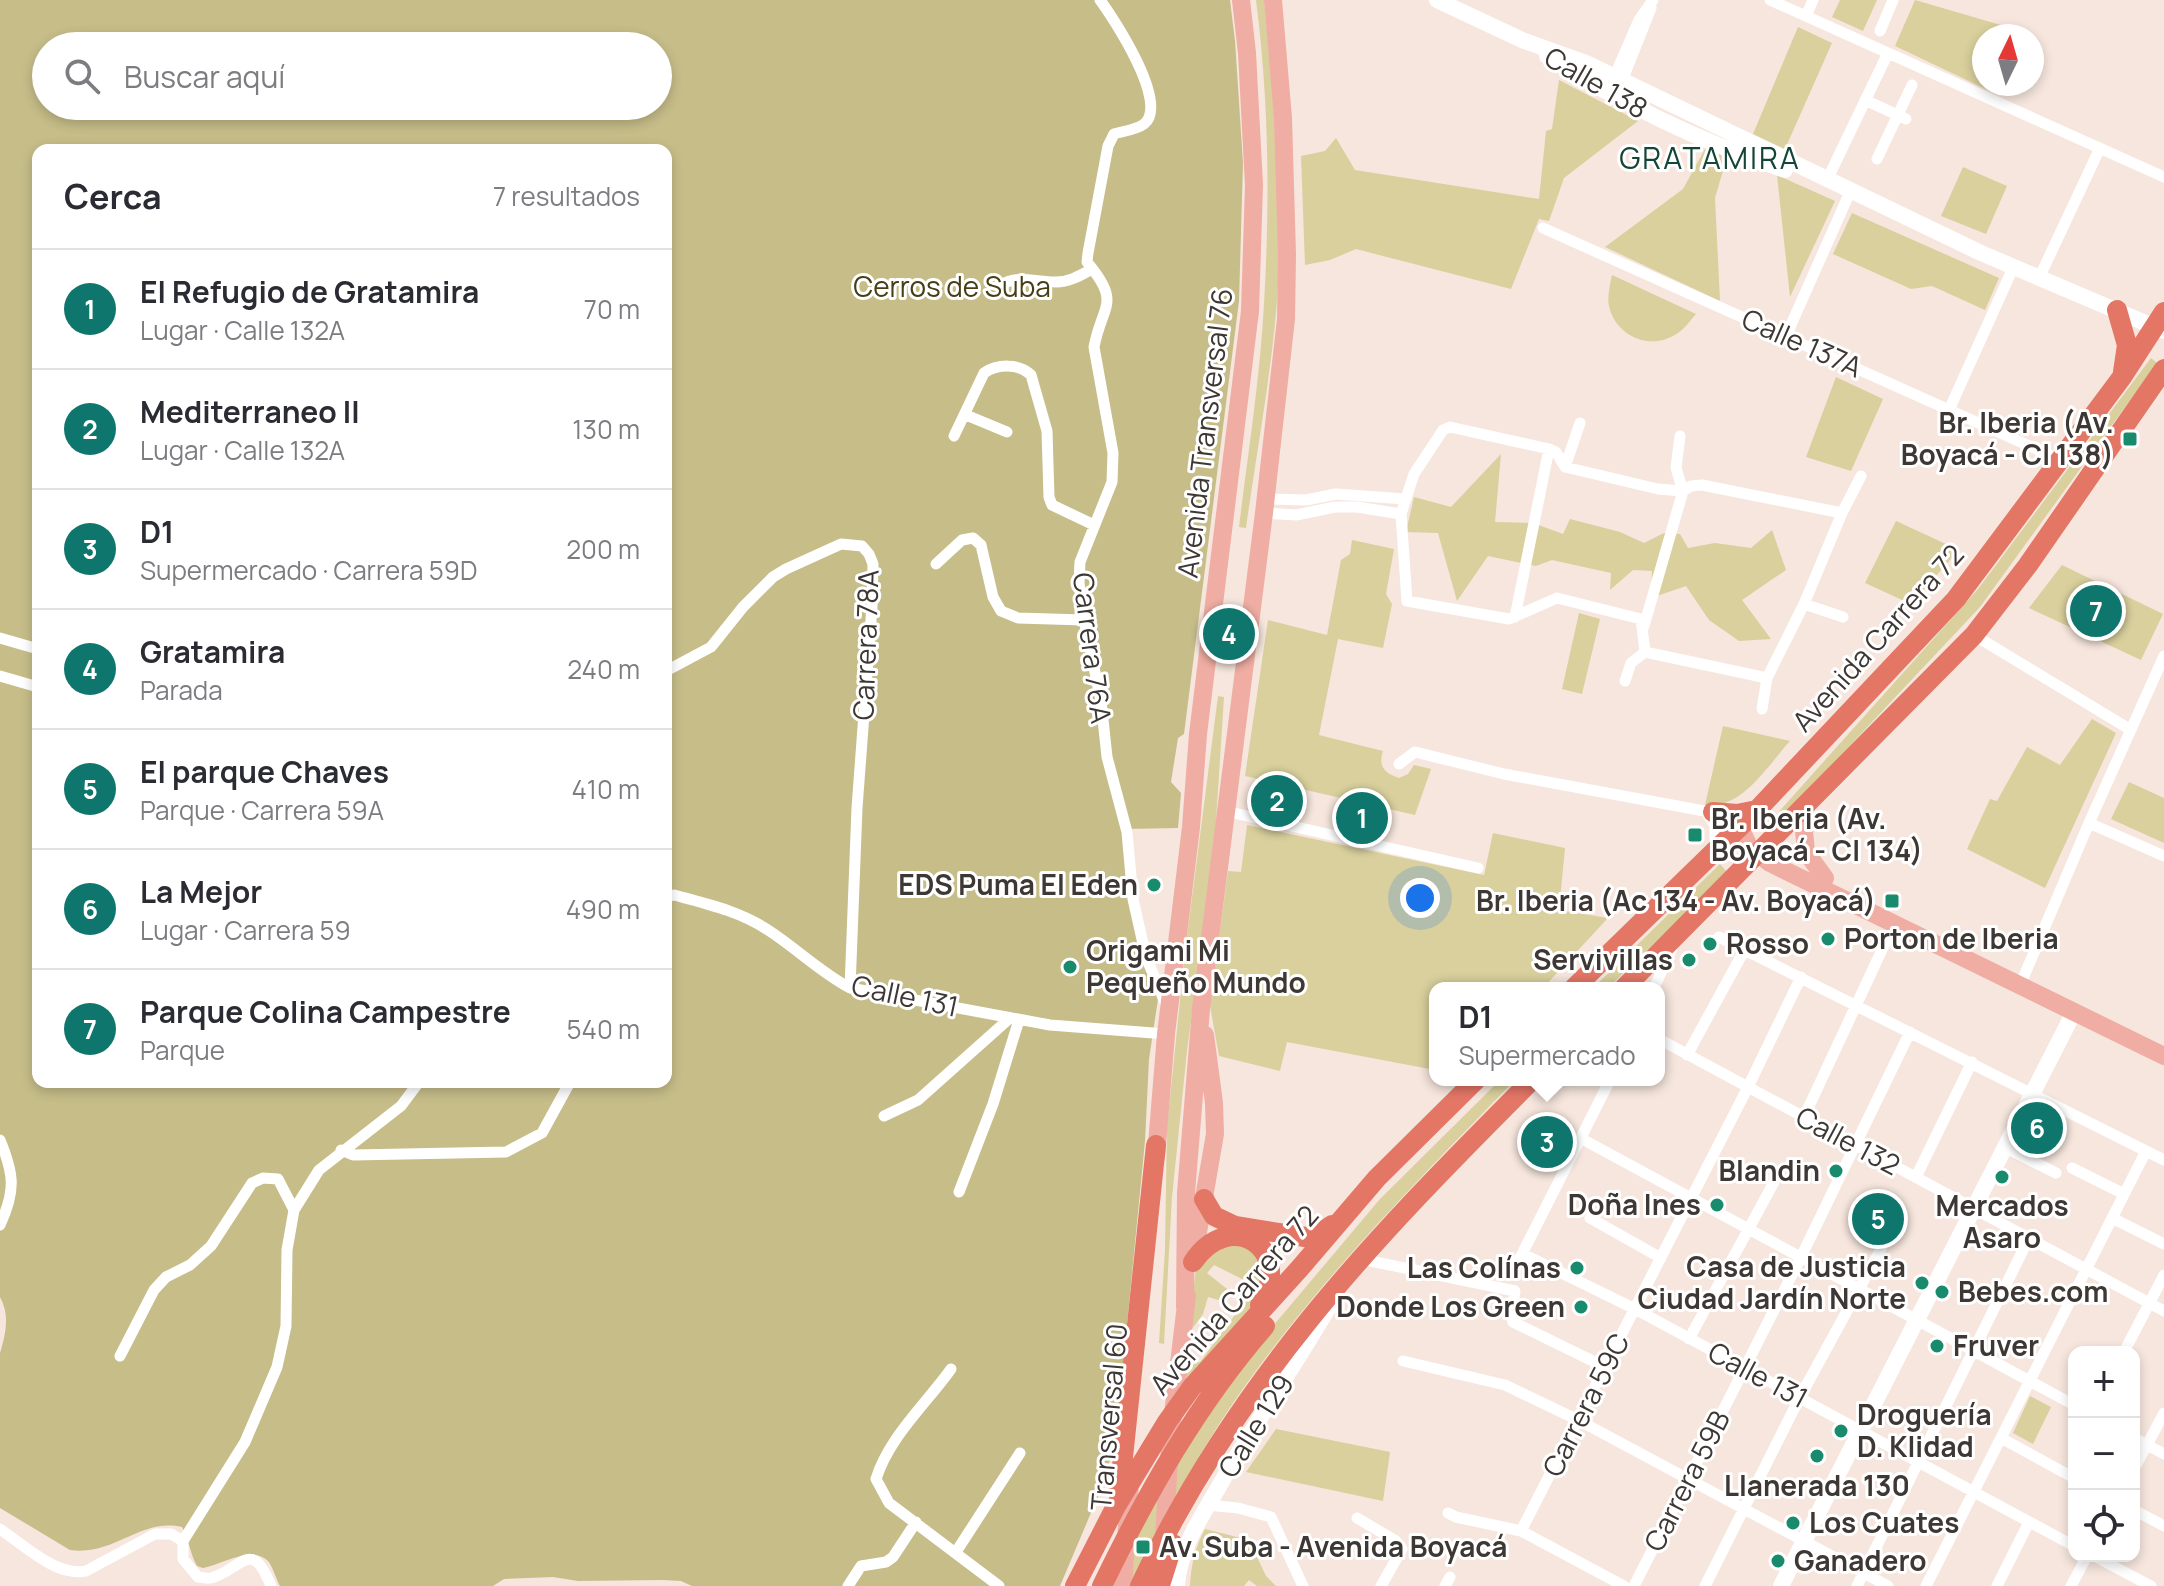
<!DOCTYPE html>
<html lang="es">
<head>
<meta charset="utf-8">
<style>
  :root { --surface:#fff; --page:#f7f7f7; --text:#2b2b33; --muted:#7c7c81; --line:#e1e1e2; --accent:#0f766e }
  body { margin:0; font-family:Manrope,sans-serif; background:var(--page); color:var(--text) }
  .controls { position:absolute; right:24px; bottom:24px; display:grid; overflow:hidden; border-radius:16px; box-shadow:0 4px 12px #0003 }
  .controls button { width:72px; height:72px; display:grid; place-items:center; padding:0; border:0; border-bottom:2px solid var(--line); background:var(--surface); color:var(--text); font:40px sans-serif }
  .compass { position:absolute; left:1972px; top:24px; width:72px; height:72px; border-radius:50%; background:var(--surface); box-shadow:0 4px 12px #0003; rotate:5deg }
  .you { position:absolute; left:1420px; top:898px; width:28px; height:28px; margin:-20px; border:6px solid #fff; border-radius:50%; background:#1a73e8; box-shadow:0 0 0 12px #1a73e833 }
  .badge { display:grid; place-items:center; width:52px; height:52px; border-radius:50%; background:var(--accent); color:#fff; font-size:26px; font-weight:700 }
  .pin { position:absolute; translate:-50% -50%; border:4px solid #fff; box-shadow:0 2px 8px #0006 }
  .popup { position:absolute; left:1429px; top:982px; width:236px; height:104px; box-sizing:border-box; display:grid; place-content:center; border-radius:16px; background:var(--surface); filter:drop-shadow(0 2px 6px #0005); font-size:26px; white-space:nowrap; color:var(--muted) }
  .popup b { font-size:30px; color:var(--text) }
  .popup::after { content:''; position:absolute; left:50%; top:100%; margin-left:-16px; border:16px solid transparent; border-top-color:var(--surface) }
  .list { margin:0; padding:0; list-style:none }
  h2 { display:flex; justify-content:space-between; align-items:center; height:104px; margin:0; padding:0 32px; font-size:34px }
  h2 small { font-size:26px; font-weight:400; color:var(--muted) }
  .list li { display:grid; grid-template-columns:52px 1fr auto; gap:24px; align-items:center; box-sizing:border-box; height:120px; padding:0 32px; border-top:2px solid var(--line) }
  .list b { display:block; font-size:30px; white-space:nowrap }
  .list p { margin:0; font-size:26px; white-space:nowrap; color:var(--muted) }
  .list em { font-size:26px; font-style:normal; color:var(--muted) }
  .icon { flex:none; width:44px; height:44px; fill:none; stroke:currentColor; stroke-width:2; stroke-linecap:round; stroke-linejoin:round }
  .map { position:relative; flex:none; width:2164px; height:1586px; overflow:hidden }
  .search { position:absolute; background:var(--surface); box-shadow:0 4px 12px #0003; left:32px; top:32px; width:640px; height:88px; display:flex; align-items:center; gap:20px; box-sizing:border-box; padding:0 28px; border-radius:44px; color:var(--muted); font-size:30px }
  .panel { position:absolute; background:var(--surface); box-shadow:0 4px 12px #0003; left:32px; top:144px; width:640px; height:944px; border-radius:16px }
  .map>svg:first-child { display:block }
  .green { fill:#d9d09d }
  .forest { fill:#c6bd89; fill-rule:evenodd }
  .lines { fill:none; stroke-linecap:round; stroke-linejoin:round }
  .street { stroke:#fff; stroke-width:11 }
  .secondary { stroke:#fff; stroke-width:16 }
  .primary { stroke:#efada3; stroke-width:18 }
  .highway { stroke:#e47666; stroke-width:20 }
  .poi-dot { fill:#188b6c; stroke:#fff; stroke-width:3 }
  .labels { text-anchor:middle; stroke-width:6; stroke-linejoin:round; paint-order:stroke }
  .street-label { font-size:28px; fill:#3e3835; stroke:#fff }
  .park-label { font-size:28px; fill:#463f15; stroke:#fff }
  .poi-label { font-size:28px; font-weight:bold; fill:#3e3835; stroke:#fff; text-anchor:start }
  .neighbourhood-label { font-size:30px; letter-spacing:2px; fill:#144637; stroke:#fff }
</style>
</head>
<body>
<div class="map">
<svg width="2164" height="1586" viewBox="0 0 2164 1586">
  <rect width="100%" height="100%" fill="#f6e6dd"/>
  <path class="green" d="M1256 0H1264C1273 94 1283 191 1278 286 1273 367 1257 448 1246 528L1239 527C1248 453 1260 378 1264 304 1270 202 1269 101 1256 0Z
    M1840 0H1877L1863 31 1832 17Z
    M1915 0 2011 28 2009 36H1984V84H1996L1994 93 1895 46Z
    M1798 27 1832 43 1785 149 1753 134Z
    M1559 80 1638 121 1564 178 1549 221 1539 219 1511 289 1356 249 1330 260 1305 265 1301 156 1325 151 1336 138 1355 170 1539 199 1546 131 1552 129Z
    M1706 147 1727 157 1715 198 1720 301 1605 247 1683 189Z
    M1963 167 2007 186 1986 234 1941 216Z
    M1777 175 1835 201 1790 297Z
    M1852 213 1999 278 1985 310 1932 286 1911 289 1833 254Z
    M1612 275 1696 314C1689 322 1683 331 1673 336 1648 350 1615 335 1609 306 1607 296 1610 285 1612 275Z
    M2151 358 2157 363 1980 607 1780 820 1776 815 1978 589Z
    M1836 377 1883 399 1851 471 1806 457Z
    M1501 454 1495 522 1533 523 1563 534 1570 519 1620 532 1644 543 1664 533 1680 534 1688 548 1715 543 1751 548 1772 530 1786 570 1742 600 1771 639 1739 641 1709 620 1686 586 1651 598 1652 571 1633 570 1610 590 1611 573 1552 560 1536 566 1488 556 1457 601 1438 533 1406 532 1414 497 1451 507Z
    M1896 521 1959 550 1911 604 1865 583Z
    M1352 540 1394 549 1386 594 1392 604 1383 648 1338 639 1319 735 1383 751C1378 766 1384 773 1399 778L1408 774 1414 765 1431 769 1415 815 1245 776 1268 620 1327 635 1341 560 1350 554Z
    M2062 565 2163 614 2141 660 2029 608Z
    M1579 613 1600 619 1582 694 1562 689Z
    M1218 696 1224 697 1215 837 1187 1051 1172 1197 1164 1344 1159 1343 1165 1250 1167 1127 1185 952Z
    M2092 719 2116 733 2045 888 1967 849 1990 799 1997 801 2027 747 2060 765Z
    M1723 726 1790 741C1768 765 1742 810 1705 805Z
    M2129 782 2164 798V843L2111 819Z
    M1247 825 1484 875 1493 833 1565 848 1559 910 1608 918 1543 988H1435V1070L1287 1042 1280 1071 1219 1056 1210 1006 1228 871 1241 872Z
    M1720 864 1727 872 1608 988H1593Z
    M1500 1080H1515C1412 1186 1307 1292 1225 1415 1189 1469 1161 1528 1132 1586H1109L1184 1443 1257 1345 1380 1199Z
    M1873 1198 1898 1211 1883 1239 1859 1226Z
    M1222 1239 1262 1254V1295L1184 1388 1187 1364 1200 1362 1260 1281 1244 1280 1214 1265 1207 1273 1227 1289 1222 1301 1208 1297 1203 1314 1189 1333 1196 1267Z
    M2030 1396 2051 1407 2033 1444 2013 1433Z
    M1276 1429 1390 1452 1383 1501 1246 1472Z
    M1205 1529 1249 1540 1266 1576 1276 1586H1257L1249 1580 1244 1586H1190C1191 1565 1195 1548 1205 1529Z"/>
  <path class="forest" d="M0 0H1230L1235 41 1243 163 1239 301 1184 734 1178 738 1171 782 1181 793 1178 828 1123 829 1158 999 1149 1059 1145 1141 1116 1437 1104 1482 1060 1586H692L681 1581 662 1580 578 1581 553 1577 504 1579 493 1586H280C276 1579 273 1567 268 1561 252 1545 221 1565 203 1568L197 1566C190 1553 189 1540 182 1527 139 1518 116 1556 70 1550L0 1508V1353C6 1333 10 1315 0 1297ZM46 46H658V106H46ZM38 150H666V1082H38Z"/>
  <g class="lines">
    <path class="street" d="M1100 0C1114 19 1170 104 1144 124 1136 130 1123 131 1114 134L1108 146 1088 253 1087 262C1122 304 1102 304 1094 347L1113 453 1112 482 1080 562 1079 583 1084 620 1101 701 1107 757 1127 832 1133 899 1146 957 1167 1007
      M1770 0 2164 177
      M1806 16 1813 0
      M1880 31 1893 0
      M1622 81 1651 8
      M1612 82 1639 20 1653 0
      M1865 100 1906 119
      M1877 159 1912 85
      M1827 180 1888 53
      M1543 228 2061 460
      M2041 274 2100 148
      M999 286C1018 274 1034 282 1056 282 1070 282 1081 275 1092 269
      M1786 336 1850 192
      M1949 410 2013 268
      M966 415 1007 432
      M954 436 984 373C997 364 1019 363 1031 375L1047 431 1049 497 1052 505 1094 525
      M1565 467 1580 423
      M1266 499 1306 500 1336 494 1405 499
      M1264 513 1296 515 1335 507H1357L1401 514
      M936 564 962 540 973 538 981 545 993 597 1001 611 1018 618 1084 620
      M1804 604 1843 617
      M1515 617 1549 449
      M1644 626 1683 491 1676 468 1680 436
      M1974 635 2131 730
      M0 638 38 649
      M666 671 711 647 743 607 773 577 786 569 841 544 862 546 869 554 873 564 872 606 857 808 850 988
      M0 676 38 687
      M1767 678 1645 652 1641 619 1557 598 1509 619 1407 601 1401 514 1414 474 1443 430 1450 427 1549 449 1556 452 1565 467 1658 489 1683 491 1691 486 1702 485 1842 513
      M1625 681 1631 663 1645 652
      M1762 709 1767 678 1804 604 1842 513 1861 476
      M1399 764 1415 752 1504 774 1715 813
      M1225 811 1478 868
      M1706 812 1715 825V848
      M2089 823 2164 856
      M666 897 674 895C707 904 739 911 768 930 796 948 820 972 850 988L1050 1025 1166 1034
      M1719 937 2164 1160
      M2024 976 2089 823 2164 656
      M1654 988 1672 949
      M1659 1039 2164 1311
      M1687 1055 1745 949
      M884 1116 918 1100 1010 1018
      M1804 1117 1894 924
      M1582 1139 2074 1405
      M0 1140C14 1174 16 1190 0 1225
      M2004 1147 2056 1173
      M341 1150 353 1155 506 1152 542 1133 570 1082
      M2072 1168 2124 1194
      M1916 1177 1972 1062
      M959 1192 993 1104 1019 1020
      M1590 1218 1661 1258
      M2112 1218 2164 1244
      M1523 1254 1635 1309 2074 1546
      M1361 1259 1515 1291 1511 1316 1513 1322 1605 1367
      M1516 1266 1610 1080
      M1689 1339 1774 1182
      M2124 1352 2164 1275
      M120 1356 154 1290 166 1277 190 1265 211 1246 252 1183 263 1178 278 1179 294 1210
      M1403 1361 1505 1385 1578 1420 1888 1586
      M951 1369C926 1404 889 1437 876 1479L889 1503 999 1586
      M2001 1438 2074 1478
      M2134 1438 2164 1454
      M2134 1469 2164 1413
      M1208 1505 1238 1508 1271 1517 1303 1586
      M2134 1510 2164 1526
      M1448 1513 1456 1517 1521 1531 1624 1586
      M1357 1518 1396 1541 1402 1549 1381 1586
      M0 1529C24 1545 56 1577 86 1571L155 1534H171L183 1541
      M1521 1531 1748 1087 1801 977
      M183 1541 245 1442 277 1367 286 1326 287 1250 294 1210 319 1170 401 1106 419 1082
      M183 1541V1559L198 1577C202 1577 207 1579 211 1578 240 1571 251 1535 271 1586
      M956 1552 1020 1453
      M2094 1556 2151 1586
      M848 1586 861 1566 886 1562 893 1557 916 1522
      M1445 1586 1450 1577
      M1634 1586 1801 1257 1910 1032
      M1705 1586 1800 1397 1882 1247
      M1857 1586 2029 1238
      M1926 1586 2146 1151
      M1997 1586 2029 1522
      M2071 1586 2087 1556"/>
    <path class="secondary" d="M1437 0 1522 40 1586 63 1981 253 2164 331
      M1547 56C1622 104 1701 142 1785 170
      M1177 1586C1179 1551 1199 1520 1217 1490 1252 1427 1294 1367 1330 1305
      M1781 1586 2074 1012"/>
    <path class="primary" d="M1802 809 1806 852 1825 878
      M1740 827 1749 847 1770 863 2164 1056
      M1156 1157 1166 1034 1191 827 1198 734 1250 311 1254 185 1247 53 1241 0
      M1194 1255 1215 1134 1214 1103 1205 1035
      M1185 1307 1186 1193 1201 1009 1264 513 1286 319 1287 255 1283 118 1273 0
      M1164 1537 1171 1431 1187 1296
      M1123 1586 1130 1481"/>
    <path class="highway" d="M2117 310 2127 345 2123 372
      M1713 812 1737 814 1757 810
      M1574 988 1757 810 1956 599 2122 377 2164 312
      M1624 988 1974 635 2028 565 2164 369
      M1204 1199 1214 1216 1235 1226 1305 1237 1319 1234 1332 1225
      M1193 1262C1230 1207 1295 1248 1260 1305
      M1119 1495 1156 1145
      M1160 1585 1173 1544
      M1075 1586 1116 1506 1167 1422 1192 1387 1300 1268 1377 1178 1476 1080
      M1102 1586C1147 1493 1197 1404 1265 1326
      M1140 1586C1236 1381 1374 1238 1532 1080"/>
  </g>
  <g class="poi-dot">
    <rect x="2122" y="431" width="16" height="16" rx="4"/>
    <rect x="1687" y="827" width="16" height="16" rx="4"/>
    <circle cx="1154" cy="885" r="8"/>
    <rect x="1884" y="893" width="16" height="16" rx="4"/>
    <circle cx="1828" cy="939" r="8"/>
    <circle cx="1710" cy="944" r="8"/>
    <circle cx="1689" cy="960" r="8"/>
    <circle cx="1070" cy="967" r="8"/>
    <circle cx="1836" cy="1171" r="8"/>
    <circle cx="2002" cy="1177" r="8"/>
    <circle cx="1717" cy="1205" r="8"/>
    <circle cx="1577" cy="1268" r="8"/>
    <circle cx="1922" cy="1283" r="8"/>
    <circle cx="1942" cy="1292" r="8"/>
    <circle cx="1581" cy="1307" r="8"/>
    <circle cx="1937" cy="1346" r="8"/>
    <circle cx="1841" cy="1431" r="8"/>
    <circle cx="1817" cy="1456" r="8"/>
    <circle cx="1793" cy="1523" r="8"/>
    <rect x="1135" y="1539" width="16" height="16" rx="4"/>
    <circle cx="1778" cy="1561" r="8"/>
  </g>
  <g class="labels">
    <g class="street-label">
      <text transform="translate(1596 83) rotate(30)" y="10">Calle 138</text>
      <text transform="translate(1802 343) rotate(24)" y="10">Calle 137A</text>
      <text transform="translate(1205 433) rotate(-83)" y="10">Avenida Transversal 76</text>
      <text transform="translate(1878 638) rotate(-48)" y="10">Avenida Carrera 72</text>
      <text transform="translate(866 645) rotate(-88)" y="10">Carrera 78A</text>
      <text transform="translate(1092 648) rotate(83)" y="10">Carrera 76A</text>
      <text transform="translate(905 996) rotate(12)" y="10">Calle 131</text>
      <text transform="translate(1848 1141) rotate(28)" y="10">Calle 132</text>
      <text transform="translate(1234 1300) rotate(-49)" y="10">Avenida Carrera 72</text>
      <text transform="translate(1758 1375) rotate(28)" y="10">Calle 131</text>
      <text transform="translate(1586 1405) rotate(-63)" y="10">Carrera 59C</text>
      <text transform="translate(1109 1417) rotate(-85)" y="10">Transversal 60</text>
      <text transform="translate(1256 1426) rotate(-58)" y="10">Calle 129</text>
      <text transform="translate(1687 1481) rotate(-63)" y="10">Carrera 59B</text>
    </g>
    <g class="park-label">
      <text x="952" y="297">Cerros de Suba</text>
    </g>
    <g class="poi-label">
      <text x="2114" y="433" text-anchor="end">Br. Iberia (Av.<tspan x="2114" dy="32">Boyacá - Cl 138)</tspan></text>
      <text x="1711" y="829">Br. Iberia (Av.<tspan x="1711" dy="32">Boyacá - Cl 134)</tspan></text>
      <text x="1138" y="895" text-anchor="end">EDS Puma El Eden</text>
      <text x="1876" y="911" text-anchor="end">Br. Iberia (Ac 134 - Av. Boyacá)</text>
      <text x="1844" y="949">Porton de Iberia</text>
      <text x="1726" y="954">Rosso</text>
      <text x="1086" y="961">Origami Mi<tspan x="1086" dy="32">Pequeño Mundo</tspan></text>
      <text x="1673" y="970" text-anchor="end">Servivillas</text>
      <text x="1820" y="1181" text-anchor="end">Blandin</text>
      <text x="1701" y="1215" text-anchor="end">Doña Ines</text>
      <text x="2002" y="1216" text-anchor="middle">Mercados<tspan x="2002" dy="32">Asaro</tspan></text>
      <text x="1906" y="1277" text-anchor="end">Casa de Justicia<tspan x="1906" dy="32">Ciudad Jardín Norte</tspan></text>
      <text x="1561" y="1278" text-anchor="end">Las Colínas</text>
      <text x="1958" y="1302">Bebes.com</text>
      <text x="1565" y="1317" text-anchor="end">Donde Los Green</text>
      <text x="1953" y="1356">Fruver</text>
      <text x="1857" y="1425">Droguería<tspan x="1857" dy="32">D. Klidad</tspan></text>
      <text x="1817" y="1496" text-anchor="middle">Llanerada 130</text>
      <text x="1809" y="1533">Los Cuates</text>
      <text x="1159" y="1557">Av. Suba - Avenida Boyacá</text>
      <text x="1794" y="1571">Ganadero</text>
    </g>
    <g class="neighbourhood-label">
      <text x="1710" y="169">GRATAMIRA</text>
    </g>
  </g>
</svg>
<div class="controls">
<button>+</button>
<button>−</button>
<button><svg class="icon" aria-label="locate" viewBox="0 0 24 24"><circle cx="12" cy="12" r="6"/><path d="M12 2v4M12 18v4M2 12h4M18 12h4"/></svg></button>
</div>
<svg class="compass" viewBox="-18 -18 36 36"><path d="M0-13l5 13h-10z" fill="#e53935"/><path d="M0 13l5-13h-10z" fill="#7c7c81"/></svg>
<div class="you"></div>
<div class="pin badge" style="left:1362px;top:818px">1</div>
<div class="pin badge" style="left:1277px;top:801px">2</div>
<div class="pin badge" style="left:1547px;top:1142px">3</div>
<div class="popup"><b>D1</b>Supermercado</div>
<div class="pin badge" style="left:1229px;top:634px">4</div>
<div class="pin badge" style="left:1878px;top:1219px">5</div>
<div class="pin badge" style="left:2037px;top:1128px">6</div>
<div class="pin badge" style="left:2096px;top:611px">7</div>
<div class="search"><svg class="icon" aria-label="search" viewBox="0 0 24 24"><circle cx="10" cy="10" r="6"/><path d="M15 15l6 6"/></svg>Buscar aquí</div>
<section class="panel">
<h2>Cerca<small>7 resultados</small></h2>
<ul class="list">
<li><span class="badge">1</span><div><b>El Refugio de Gratamira</b><p>Lugar · Calle 132A</p></div><em>70 m</em></li>
<li><span class="badge">2</span><div><b>Mediterraneo II</b><p>Lugar · Calle 132A</p></div><em>130 m</em></li>
<li><span class="badge">3</span><div><b>D1</b><p>Supermercado · Carrera 59D</p></div><em>200 m</em></li>
<li><span class="badge">4</span><div><b>Gratamira</b><p>Parada</p></div><em>240 m</em></li>
<li><span class="badge">5</span><div><b>El parque Chaves</b><p>Parque · Carrera 59A</p></div><em>410 m</em></li>
<li><span class="badge">6</span><div><b>La Mejor</b><p>Lugar · Carrera 59</p></div><em>490 m</em></li>
<li><span class="badge">7</span><div><b>Parque Colina Campestre</b><p>Parque</p></div><em>540 m</em></li>
</ul>
</section>
</div>
</body>
</html>
